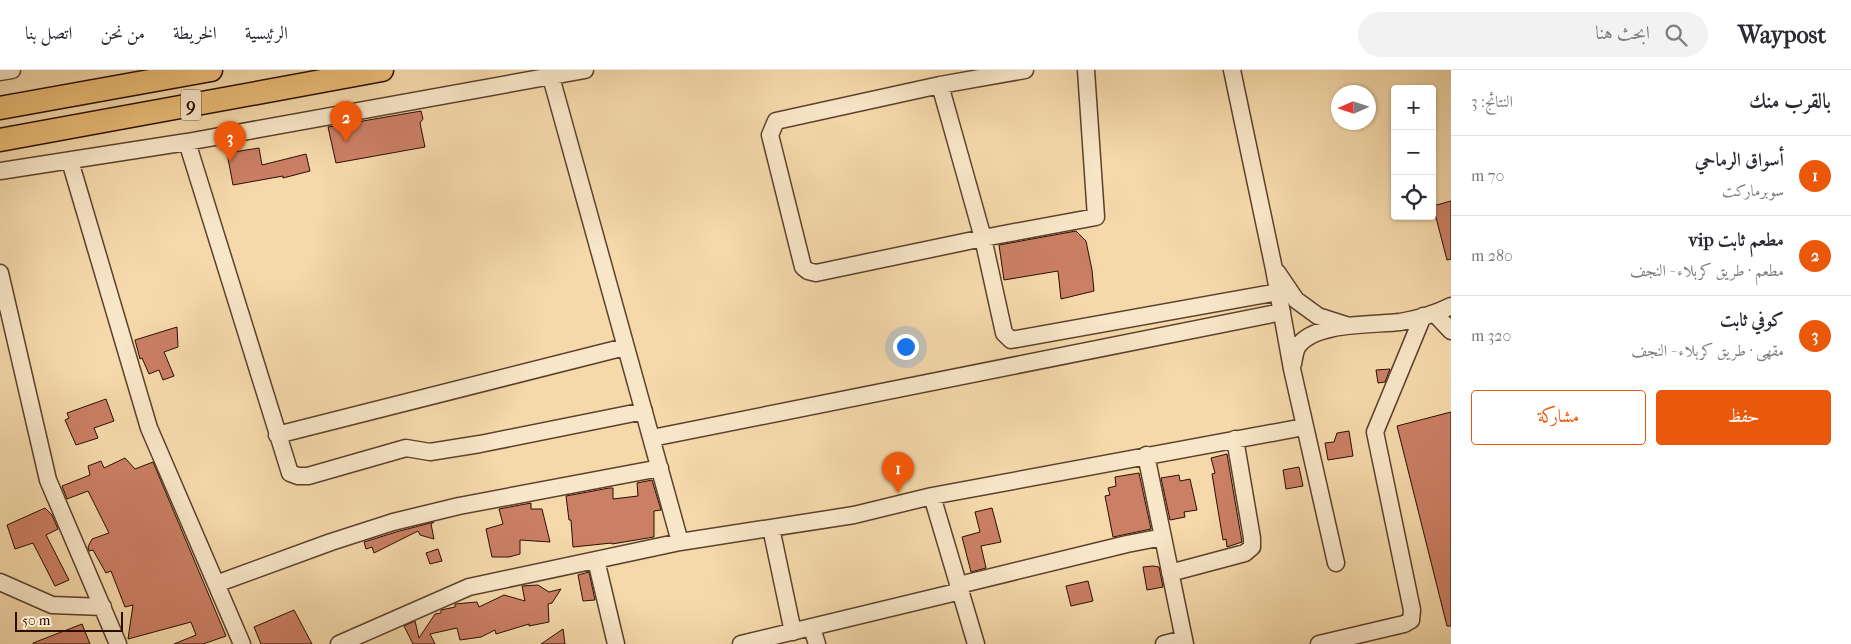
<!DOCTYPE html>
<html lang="ar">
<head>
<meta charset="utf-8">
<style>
  :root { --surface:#fff; --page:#f2f2f3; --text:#2b2b33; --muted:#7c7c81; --line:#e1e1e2; --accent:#ea580c }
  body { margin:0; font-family:"IM FELL French Canon",Amiri,serif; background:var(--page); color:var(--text); direction:rtl }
  .controls { position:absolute; right:15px; top:15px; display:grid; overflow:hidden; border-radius:5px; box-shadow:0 1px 4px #0004 }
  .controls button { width:45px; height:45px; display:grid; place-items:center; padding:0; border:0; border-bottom:1px solid var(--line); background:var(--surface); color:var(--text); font:25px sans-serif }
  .compass { position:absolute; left:1331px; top:15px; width:45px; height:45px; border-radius:50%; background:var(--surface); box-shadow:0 1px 4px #0004; rotate:267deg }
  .scale { position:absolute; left:15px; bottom:12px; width:108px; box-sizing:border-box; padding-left:5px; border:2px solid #290e01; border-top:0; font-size:14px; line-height:18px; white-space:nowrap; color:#290e01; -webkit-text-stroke:4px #f8e6c8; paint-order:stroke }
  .you { position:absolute; left:905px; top:276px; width:18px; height:18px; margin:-12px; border:4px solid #fff; border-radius:50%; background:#1a73e8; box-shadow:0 0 0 8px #1a73e833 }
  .badge { display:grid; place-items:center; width:32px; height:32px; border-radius:50%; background:var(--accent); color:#fff; font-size:16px; font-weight:700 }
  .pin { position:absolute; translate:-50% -41px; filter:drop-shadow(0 1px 2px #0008) }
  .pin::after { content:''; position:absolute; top:26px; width:18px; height:15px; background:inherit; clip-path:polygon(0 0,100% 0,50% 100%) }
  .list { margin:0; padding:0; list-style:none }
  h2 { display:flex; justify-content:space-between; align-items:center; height:65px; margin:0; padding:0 20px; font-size:21px }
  h2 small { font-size:16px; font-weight:400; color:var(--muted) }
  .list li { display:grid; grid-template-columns:32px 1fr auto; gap:15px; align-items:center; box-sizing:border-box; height:80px; padding:0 20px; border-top:1px solid var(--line) }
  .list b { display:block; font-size:19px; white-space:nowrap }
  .list p { margin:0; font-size:16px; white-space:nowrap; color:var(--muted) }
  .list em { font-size:16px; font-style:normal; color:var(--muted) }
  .actions { display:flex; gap:10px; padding:15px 20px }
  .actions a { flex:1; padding:11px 0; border:1px solid var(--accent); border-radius:5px; text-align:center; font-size:18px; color:var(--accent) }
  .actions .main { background:var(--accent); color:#fff }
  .icon { flex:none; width:28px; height:28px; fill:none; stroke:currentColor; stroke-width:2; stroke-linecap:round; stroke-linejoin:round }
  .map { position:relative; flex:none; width:1451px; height:574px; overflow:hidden; direction:ltr }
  header { display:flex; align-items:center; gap:30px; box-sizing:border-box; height:70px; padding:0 25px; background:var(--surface); border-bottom:1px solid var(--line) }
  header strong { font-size:24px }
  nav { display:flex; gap:28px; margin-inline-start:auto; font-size:18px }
  .search { width:350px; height:45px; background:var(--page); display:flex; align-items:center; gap:12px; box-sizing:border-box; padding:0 18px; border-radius:28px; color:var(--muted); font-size:19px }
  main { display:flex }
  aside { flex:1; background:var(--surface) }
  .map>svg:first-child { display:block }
  .building { fill:#cb7f64; stroke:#290e01 }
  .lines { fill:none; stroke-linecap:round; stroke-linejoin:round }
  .minor-casing { stroke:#5c412c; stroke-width:19 }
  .highway-casing { stroke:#290e01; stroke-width:25 }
  .minor { stroke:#f8e6c8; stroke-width:16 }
  .highway { stroke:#eabc76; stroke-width:22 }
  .labels { text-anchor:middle; stroke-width:4; stroke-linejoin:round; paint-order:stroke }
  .shield { fill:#f8e6c8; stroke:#674f3d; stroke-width:1 }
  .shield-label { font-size:18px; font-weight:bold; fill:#290e01 }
</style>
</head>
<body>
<header>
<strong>Waypost</strong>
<div class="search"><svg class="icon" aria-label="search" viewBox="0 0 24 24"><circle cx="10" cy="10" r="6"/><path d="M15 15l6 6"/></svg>ابحث هنا</div>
<nav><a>الرئيسية</a><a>الخريطة</a><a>من نحن</a><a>اتصل بنا</a></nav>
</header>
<main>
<aside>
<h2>بالقرب منك<small>النتائج: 3</small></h2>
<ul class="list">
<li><span class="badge">1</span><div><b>أسواق الرماحي</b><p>سوبرماركت</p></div><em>70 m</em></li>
<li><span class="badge">2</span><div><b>مطعم ثابت vip</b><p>مطعم · طريق کربلاء - النجف</p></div><em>280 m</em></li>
<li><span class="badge">3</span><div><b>كوفي ثابت</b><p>مقهى · طريق کربلاء - النجف</p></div><em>320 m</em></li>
</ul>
<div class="actions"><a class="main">حفظ</a><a>مشاركة</a></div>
</aside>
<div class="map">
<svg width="1451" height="574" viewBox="0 0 1451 574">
  <rect width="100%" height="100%" fill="#f5d9ab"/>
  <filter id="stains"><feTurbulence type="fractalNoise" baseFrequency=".004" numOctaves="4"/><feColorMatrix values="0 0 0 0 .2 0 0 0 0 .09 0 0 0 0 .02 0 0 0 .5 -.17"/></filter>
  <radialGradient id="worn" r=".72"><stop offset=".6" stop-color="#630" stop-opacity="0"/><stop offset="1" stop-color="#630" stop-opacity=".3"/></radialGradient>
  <path class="building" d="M421 41 423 49 420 53 425 77 336 93 328 57Z
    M259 78 262 95 306 84 310 101 283 108V106L233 115 227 83Z
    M1451 131V189L1447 190 1433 136Z
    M1076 161 1086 171 1092 200 1094 221 1061 229 1058 201 1004 210 999 175Z
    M177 257 178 277 164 282 174 306 163 310 159 300 149 304 142 288 140 289 135 270Z
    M1390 299 1385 312 1378 313 1376 300Z
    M106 329 114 351 94 358 98 368 76 375 65 350 69 348 67 343Z
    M1451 342V556H1447L1397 356Z
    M1349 361 1353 386 1328 390 1325 373 1334 372 1337 363Z
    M1227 384 1242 472 1227 477 1226 469 1223 470 1212 404 1215 403 1211 388Z
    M125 388 135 399 153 392 226 566 203 574H174L196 565 191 552 128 569 133 535 125 537 111 501 106 503 93 480 89 481 88 477 92 469 109 463 88 421 67 429 62 416 90 405 88 396 101 391 104 398Z
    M1299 397 1303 416 1286 419 1283 400Z
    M1139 403 1151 459 1113 467 1105 426 1110 425 1108 418 1116 416 1115 407Z
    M1179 405 1180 411 1190 409 1197 440 1184 442 1185 447 1170 450 1161 408Z
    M652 410 661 440 654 441V467L612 474V473L573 477 571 450H569L566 426 609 418H613V429L638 426 637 413Z
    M531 433V439H542L550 472 520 470V484L509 487H492L486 459 503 454 499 439Z
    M45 438 52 445 58 459 46 465 69 510 55 516 33 473 15 479 7 455Z
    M992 438 1001 472 981 476 986 498 971 502 962 467 980 462 975 442Z
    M434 452 431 454 434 469 420 465 418 461 374 483 372 477 366 479 364 472 396 462Z
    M438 479 442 491 430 494 426 483Z
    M1153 496 1159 497 1163 517 1147 520 1143 497Z
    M589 502 595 530 583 531 578 505Z
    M1088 511 1093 531 1071 536 1066 516Z
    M538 515 549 522 561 519 552 533 548 534 549 552 529 556V554L496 564 495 560 481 567 460 570 457 558 430 564 435 574H413L404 556 415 551 419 568 435 544 441 543V540L455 537V534L477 532 479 537 504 525 525 531 522 516Z
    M294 540 312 574H261L254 557Z
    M82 554 90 574H33V573Z
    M563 559 565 574H541Z"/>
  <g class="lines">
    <g class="minor-casing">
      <path id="minor" d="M1025 0 940 15 776 51 770 65 803 197 808 201 816 203 983 168 1096 147 1086 0
        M1232 0 1274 199 1292 299 1336 493
        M0 2 12 0
        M551 7 680 472
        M940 15 983 168 1004 263 1011 270 1278 222
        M187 72 290 403 298 406H308L406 378 430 382 480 374 644 341
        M70 91 149 358 242 574
        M0 101 187 72 585 0
        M1277 202 1296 230 1318 246 1346 255
        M0 203 48 410 118 574
        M1435 244 1451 261
        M1293 294C1294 289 1295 280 1298 276 1315 252 1373 255 1400 252 1418 249 1435 244 1451 236
        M277 365 625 277
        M652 368 1282 242
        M1146 385 1185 574
        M932 426 976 574
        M771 458 793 562
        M596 490 616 574
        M1170 503 1245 483 1252 477V468L1235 369
        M0 512 52 535 103 537
        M216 514 331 472 393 452 459 436 660 398
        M959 515 1127 474 1163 467
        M812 558 817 574
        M339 574 469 517 680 472 854 445 932 426 1304 357
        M741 574 961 521
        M1164 574 1184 569
        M1319 574 1404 554 1411 550 1412 540 1375 362 1423 246"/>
    </g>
    <g class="highway-casing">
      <path id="highway" d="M0 38 211 0
        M0 70 382 0"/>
    </g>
    <use href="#minor" class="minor"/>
    <use href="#highway" class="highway"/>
  </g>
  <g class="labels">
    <rect class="shield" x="181" y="19.5" width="20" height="31" rx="4"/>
    <g class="shield-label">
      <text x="191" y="41">9</text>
    </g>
  </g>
  <rect width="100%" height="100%" filter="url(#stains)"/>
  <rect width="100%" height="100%" fill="url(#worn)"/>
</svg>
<div class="controls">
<button>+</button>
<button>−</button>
<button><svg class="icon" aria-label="locate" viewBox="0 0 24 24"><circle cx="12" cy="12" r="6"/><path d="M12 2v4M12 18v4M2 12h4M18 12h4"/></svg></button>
</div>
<svg class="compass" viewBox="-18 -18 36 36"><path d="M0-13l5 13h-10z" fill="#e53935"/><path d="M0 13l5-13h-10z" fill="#7c7c81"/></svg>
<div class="scale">50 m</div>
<div class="you"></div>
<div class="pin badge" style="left:898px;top:423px">1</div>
<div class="pin badge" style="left:346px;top:72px">2</div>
<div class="pin badge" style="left:230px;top:92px">3</div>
</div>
</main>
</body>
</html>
